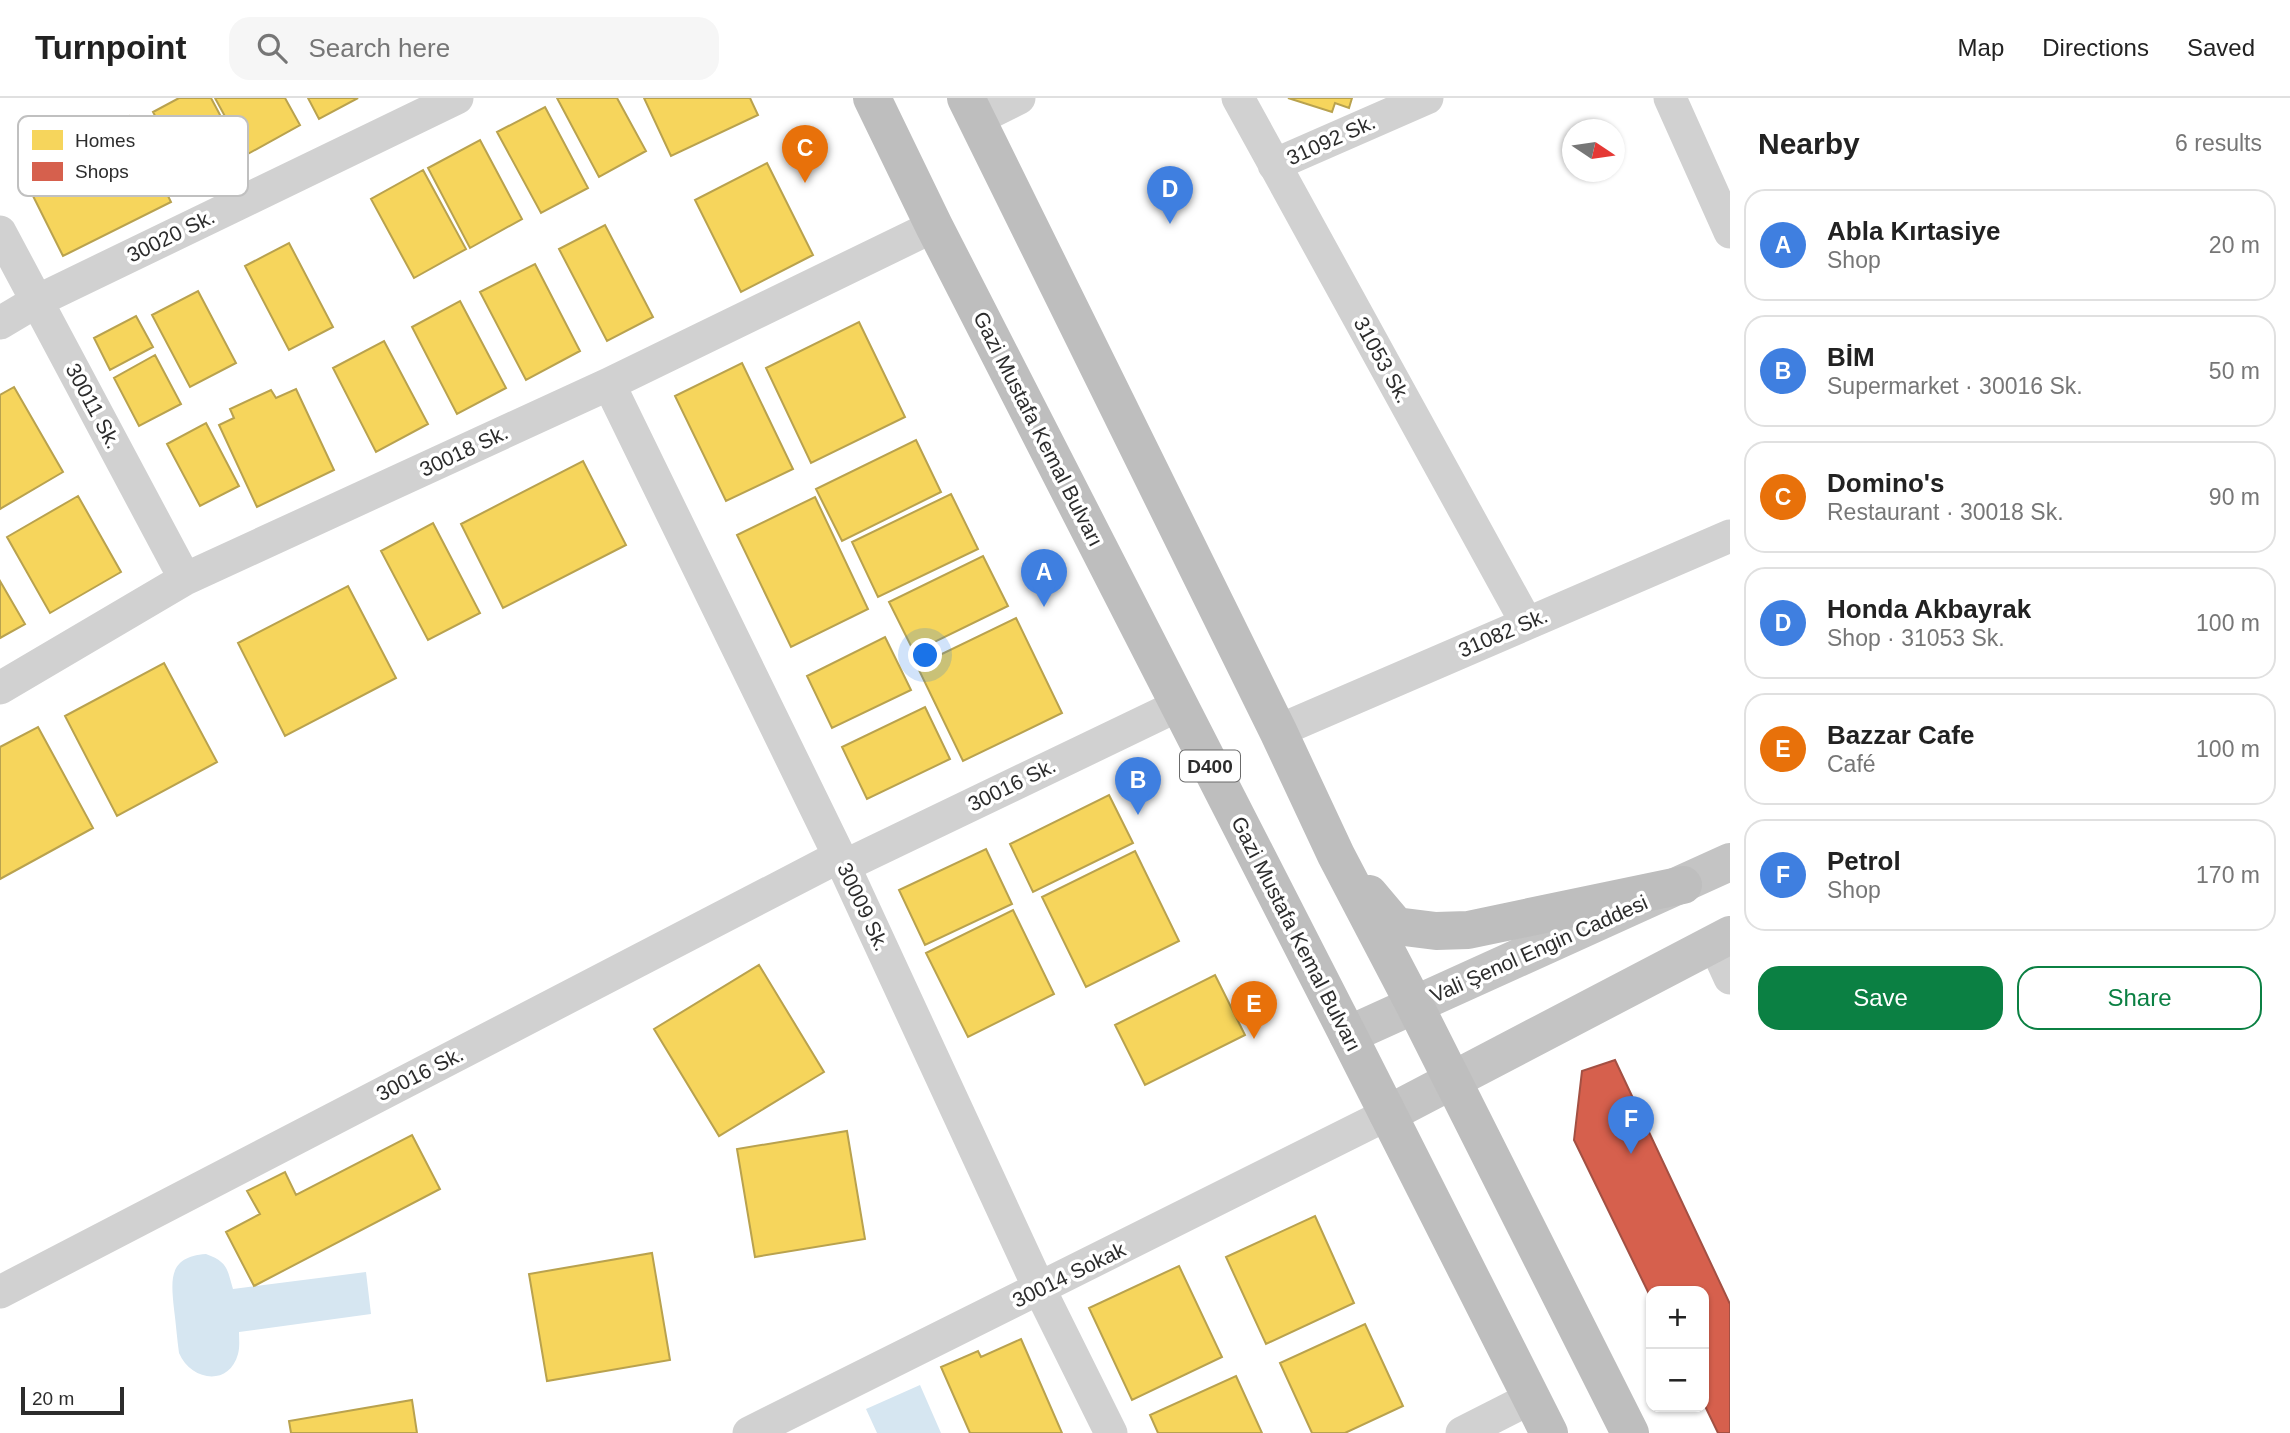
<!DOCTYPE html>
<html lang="en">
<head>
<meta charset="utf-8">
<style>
  :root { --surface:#fff; --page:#f6f6f6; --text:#222; --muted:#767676; --line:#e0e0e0; --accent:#0b8043 }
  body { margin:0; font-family:Arial,sans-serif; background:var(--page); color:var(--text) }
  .controls { position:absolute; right:21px; bottom:21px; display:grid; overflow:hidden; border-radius:14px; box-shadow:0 2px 5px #0004 }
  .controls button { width:63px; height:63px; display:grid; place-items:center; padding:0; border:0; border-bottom:2px solid var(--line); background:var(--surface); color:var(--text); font:35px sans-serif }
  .compass { position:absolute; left:1562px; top:21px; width:63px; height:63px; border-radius:50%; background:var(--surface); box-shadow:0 2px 5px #0004; rotate:103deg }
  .scale { position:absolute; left:21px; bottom:18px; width:103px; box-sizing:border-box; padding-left:7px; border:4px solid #2c2c2c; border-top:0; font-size:19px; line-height:24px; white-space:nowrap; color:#2c2c2c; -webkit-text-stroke:5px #fff; paint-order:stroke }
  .you { position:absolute; left:926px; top:558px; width:24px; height:24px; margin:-18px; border:5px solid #fff; border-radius:50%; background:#1a73e8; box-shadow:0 0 0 10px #1a73e833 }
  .badge { display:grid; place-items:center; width:46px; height:46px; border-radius:50%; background:var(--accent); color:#fff; font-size:23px; font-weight:700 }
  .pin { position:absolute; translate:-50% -58px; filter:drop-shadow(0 2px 4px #0008) }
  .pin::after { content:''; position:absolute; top:37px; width:24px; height:21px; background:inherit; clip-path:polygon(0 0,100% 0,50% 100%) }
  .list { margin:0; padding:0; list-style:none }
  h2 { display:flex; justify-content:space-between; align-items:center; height:91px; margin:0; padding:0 28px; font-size:30px }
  h2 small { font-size:23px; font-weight:400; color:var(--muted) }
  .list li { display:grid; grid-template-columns:46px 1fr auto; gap:21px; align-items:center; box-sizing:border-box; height:112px; margin:0 14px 14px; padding:0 14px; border:2px solid var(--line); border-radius:21px }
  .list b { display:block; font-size:26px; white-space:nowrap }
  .list p { margin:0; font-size:23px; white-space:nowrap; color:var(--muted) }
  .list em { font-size:23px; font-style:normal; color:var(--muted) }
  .actions { display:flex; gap:14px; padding:21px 28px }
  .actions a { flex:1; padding:16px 0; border:2px solid var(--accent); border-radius:21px; text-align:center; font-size:24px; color:var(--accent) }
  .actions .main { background:var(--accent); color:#fff }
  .icon { flex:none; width:38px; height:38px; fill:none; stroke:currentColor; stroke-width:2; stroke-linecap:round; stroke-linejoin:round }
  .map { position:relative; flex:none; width:1730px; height:1335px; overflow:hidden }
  header { display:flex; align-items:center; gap:42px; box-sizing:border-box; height:98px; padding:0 35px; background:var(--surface); border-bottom:2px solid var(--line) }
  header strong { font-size:33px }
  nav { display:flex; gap:38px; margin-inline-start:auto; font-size:24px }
  .search { width:490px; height:63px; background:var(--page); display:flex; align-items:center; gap:18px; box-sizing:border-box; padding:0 24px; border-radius:21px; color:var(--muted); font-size:26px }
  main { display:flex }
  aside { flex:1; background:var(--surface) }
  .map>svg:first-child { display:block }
  .water { fill:#d6e6f1 }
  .homes { fill:#f6d55c; stroke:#b9a24e; stroke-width:2 }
  .shops { fill:#d6604d; stroke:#a35043; stroke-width:2 }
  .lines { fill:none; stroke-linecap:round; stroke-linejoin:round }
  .minor { stroke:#d1d1d1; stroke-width:33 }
  .major { stroke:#c4c4c4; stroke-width:38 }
  .highway { stroke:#bebebe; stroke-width:38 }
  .labels { text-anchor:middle; stroke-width:7; stroke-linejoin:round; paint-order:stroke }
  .shield { fill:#fff; stroke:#6b6b6b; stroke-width:2 }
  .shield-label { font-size:19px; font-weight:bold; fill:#2c2c2c }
  .street-label { font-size:21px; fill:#2c2c2c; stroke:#fff }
  .key { fill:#fff; stroke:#c0c0c0; stroke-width:2 }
  .key-label { font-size:19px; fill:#2c2c2c }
</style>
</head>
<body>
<header>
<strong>Turnpoint</strong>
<div class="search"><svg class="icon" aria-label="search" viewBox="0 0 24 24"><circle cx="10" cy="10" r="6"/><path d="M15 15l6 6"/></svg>Search here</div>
<nav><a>Map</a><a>Directions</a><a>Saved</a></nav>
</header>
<main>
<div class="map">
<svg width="1730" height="1335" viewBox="0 0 1730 1335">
  <rect width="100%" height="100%" fill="#fff"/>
  <path class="water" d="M206 1156C228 1164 227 1171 233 1191L366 1174 371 1216 239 1234C239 1241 240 1249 238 1256 229 1289 191 1283 179 1255 177 1241 176 1226 174 1211 171 1181 168 1159 206 1156Z
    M920 1287 941 1335H877L866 1311Z"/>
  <path class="homes" d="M179 0H211L242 58 191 86 153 14Z
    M215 0H285L300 27 246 57Z
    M308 0H358L319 21Z
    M557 0H617L646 53 599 79Z
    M644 0H750L758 17 671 58Z
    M1288 0H1352L1349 10 1335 5 1332 14Z
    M545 9 588 90 541 115 497 34Z
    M129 18 171 104 63 158 20 72Z
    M480 42 522 121 470 150 428 70Z
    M767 65 813 157 741 194 695 102Z
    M423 72 466 151 414 180 371 101Z
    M605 127 653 219 607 243 559 151Z
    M289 145 333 229 289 252 245 168Z
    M535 166 580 253 526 282 480 194Z
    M198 193 236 265 190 289 152 217Z
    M460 203 506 290 457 316 412 229Z
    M136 218 153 249 110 272 94 240Z
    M859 224 905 319 811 365 766 270Z
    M384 243 428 326 376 354 333 270Z
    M155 257 181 306 139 328 114 280Z
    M742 265 793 371 726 403 675 298Z
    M14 289 63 374 0 411V297Z
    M296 291 334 372 257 409 219 327 234 320 230 311 271 292 276 300Z
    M206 325 239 388 200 408 167 346Z
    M916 342 941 394 842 443 816 391Z
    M583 363 626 447 503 510 461 426Z
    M951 396 978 451 878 499 852 444Z
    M78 398 121 474 50 515 7 439Z
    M815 399 868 511 791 549 737 437Z
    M433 425 480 515 428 542 381 453Z
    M983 458 1008 508 914 554 889 504Z
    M0 483 25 526 0 540Z
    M348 488 396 580 285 638 238 545Z
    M1016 520 1062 615 963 663 917 568Z
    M885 539 911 592 832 630 807 578Z
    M164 565 217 664 117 718 65 618Z
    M925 609 950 661 867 701 842 649Z
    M38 629 93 730 0 781V649Z
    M1109 697 1133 745 1033 794 1010 746Z
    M986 751 1012 806 925 847 899 792Z
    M1135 753 1179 843 1086 889 1042 799Z
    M1013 812 1054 896 968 939 926 855Z
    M759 867 824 974 719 1038 654 931Z
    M1215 877 1245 937 1145 987 1115 927Z
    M847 1033 865 1141 755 1159 737 1051Z
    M412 1037 440 1091 254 1188 226 1134 260 1116 247 1093 285 1074 296 1097Z
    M1315 1118 1354 1205 1266 1246 1226 1159Z
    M652 1155 670 1262 547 1283 529 1176Z
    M1179 1168 1222 1259 1132 1302 1089 1210Z
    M1365 1226 1403 1308 1345 1335H1312L1280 1265Z
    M1021 1241 1062 1335H970L941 1269 978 1253 981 1259Z
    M1236 1278 1262 1335H1158L1150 1317Z
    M412 1302 417 1335H291L289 1323Z"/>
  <path class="shops" d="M1615 962 1730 1206V1335H1718L1704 1306V1193H1651V1200L1574 1042 1582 973Z"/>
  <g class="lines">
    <path class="minor" d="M1238 0 1526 524
      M1670 0 1730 134
      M977 21 1019 0
      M1274 67 1427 0
      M0 134 185 481
      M0 225 37 203 457 0
      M609 286 844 768 1040 1192 1111 1335
      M0 590 185 481 609 286 934 128
      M1278 633 1730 438
      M844 768 1179 607
      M1714 845 1730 880
      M0 1194 840 758
      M749 1335 1388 1016
      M1462 1335 1531 1300"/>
    <path class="major" d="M1348 937 1730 764
      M1388 1016 1730 837"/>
    <path class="highway" d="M872 0 934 128 1348 937 1549 1335
      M966 0 1278 633 1336 757 1414 906 1630 1335
      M1369 796 1396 828 1436 833 1468 832 1683 787"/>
  </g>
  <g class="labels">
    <rect class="shield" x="1180" y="652.5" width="60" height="31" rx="5"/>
    <g class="shield-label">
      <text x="1210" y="675">D400</text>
    </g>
    <g class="street-label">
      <text transform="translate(1331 42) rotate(-24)" y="7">31092 Sk.</text>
      <text transform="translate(171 138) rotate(-26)" y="7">30020 Sk.</text>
      <text transform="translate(1382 262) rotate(61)" y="7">31053 Sk.</text>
      <text transform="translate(93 308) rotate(62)" y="7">30011 Sk.</text>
      <text transform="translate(1038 331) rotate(63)" y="7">Gazi Mustafa Kemal Bulvarı</text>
      <text transform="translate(464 353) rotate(-25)" y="7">30018 Sk.</text>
      <text transform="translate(1503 535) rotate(-23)" y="7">31082 Sk.</text>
      <text transform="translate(1012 687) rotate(-26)" y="7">30016 Sk.</text>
      <text transform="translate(863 809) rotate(65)" y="7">30009 Sk.</text>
      <text transform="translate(1296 836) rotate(63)" y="7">Gazi Mustafa Kemal Bulvarı</text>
      <text transform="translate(1539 851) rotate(-24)" y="7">Vali Şenol Engin Caddesi</text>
      <text transform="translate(420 976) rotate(-27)" y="7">30016 Sk.</text>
      <text transform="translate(1069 1177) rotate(-26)" y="7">30014 Sokak</text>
    </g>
  </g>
  <rect x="18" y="18" width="230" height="80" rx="10" class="key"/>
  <rect x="32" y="32" width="31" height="20" fill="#f6d55c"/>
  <rect x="32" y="64" width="31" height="19" fill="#d6604d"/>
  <g class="key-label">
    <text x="75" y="49">Homes</text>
    <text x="75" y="80">Shops</text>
  </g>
</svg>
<div class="controls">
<button>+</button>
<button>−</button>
</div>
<svg class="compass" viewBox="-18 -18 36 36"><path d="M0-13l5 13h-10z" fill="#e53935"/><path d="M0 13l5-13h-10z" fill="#767676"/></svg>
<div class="scale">20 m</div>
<div class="you"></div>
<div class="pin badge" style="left:1044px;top:509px;background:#3f7fe0">A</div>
<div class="pin badge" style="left:1138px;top:717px;background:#3f7fe0">B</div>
<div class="pin badge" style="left:805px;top:85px;background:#e8710a">C</div>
<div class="pin badge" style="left:1170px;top:126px;background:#3f7fe0">D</div>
<div class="pin badge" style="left:1254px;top:941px;background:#e8710a">E</div>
<div class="pin badge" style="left:1631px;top:1056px;background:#3f7fe0">F</div>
</div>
<aside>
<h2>Nearby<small>6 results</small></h2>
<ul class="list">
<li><span class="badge" style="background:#3f7fe0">A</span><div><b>Abla Kırtasiye</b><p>Shop</p></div><em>20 m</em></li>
<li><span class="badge" style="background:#3f7fe0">B</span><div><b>BİM</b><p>Supermarket · 30016 Sk.</p></div><em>50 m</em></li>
<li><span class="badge" style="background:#e8710a">C</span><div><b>Domino's</b><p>Restaurant · 30018 Sk.</p></div><em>90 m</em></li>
<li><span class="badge" style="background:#3f7fe0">D</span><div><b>Honda Akbayrak</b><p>Shop · 31053 Sk.</p></div><em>100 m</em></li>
<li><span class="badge" style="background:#e8710a">E</span><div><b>Bazzar Cafe</b><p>Café</p></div><em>100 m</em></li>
<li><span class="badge" style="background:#3f7fe0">F</span><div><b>Petrol</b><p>Shop</p></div><em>170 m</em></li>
</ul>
<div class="actions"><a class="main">Save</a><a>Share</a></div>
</aside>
</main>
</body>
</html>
